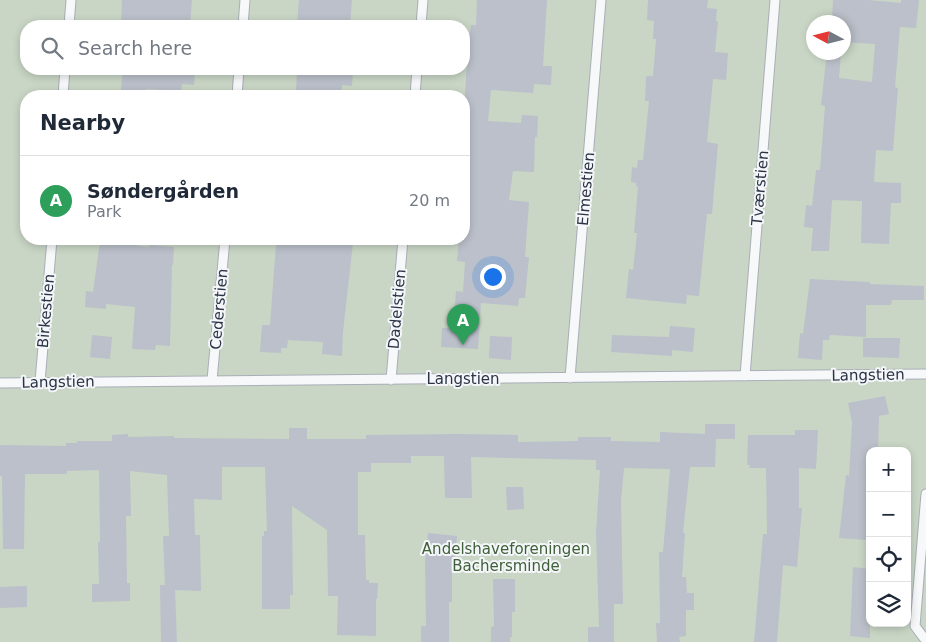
<!DOCTYPE html>
<html lang="en">
<head>
<meta charset="utf-8">
<style>
  :root { --surface:#fff; --page:#f6f6f7; --text:#1f2937; --muted:#747a83; --line:#e0e1e3; --accent:#0f766e }
  body { margin:0; font-family:"DejaVu Sans",sans-serif; background:var(--page); color:var(--text) }
  .controls { position:absolute; right:15px; bottom:15px; display:grid; overflow:hidden; border-radius:10px; box-shadow:0 2px 8px #0003 }
  .controls button { width:45px; height:45px; display:grid; place-items:center; padding:0; border:0; border-bottom:1px solid var(--line); background:var(--surface); color:var(--text); font:25px sans-serif }
  .compass { position:absolute; left:806px; top:15px; width:45px; height:45px; border-radius:50%; background:var(--surface); box-shadow:0 2px 8px #0003; rotate:277deg }
  .you { position:absolute; left:492px; top:276px; width:18px; height:18px; margin:-12px; border:4px solid #fff; border-radius:50%; background:#1a73e8; box-shadow:0 0 0 8px #1a73e833 }
  .badge { display:grid; place-items:center; width:32px; height:32px; border-radius:50%; background:var(--accent); color:#fff; font-size:16px; font-weight:700 }
  .pin { position:absolute; translate:-50% -41px; filter:drop-shadow(0 1px 2px #0008) }
  .pin::after { content:''; position:absolute; top:26px; width:18px; height:15px; background:inherit; clip-path:polygon(0 0,100% 0,50% 100%) }
  .list { margin:0; padding:0; list-style:none }
  h2 { display:flex; justify-content:space-between; align-items:center; height:65px; margin:0; padding:0 20px; font-size:21px }
  h2 small { font-size:16px; font-weight:400; color:var(--muted) }
  .list li { display:grid; grid-template-columns:32px 1fr auto; gap:15px; align-items:center; box-sizing:border-box; height:90px; padding:0 20px; border-top:1px solid var(--line) }
  .list b { display:block; font-size:19px; white-space:nowrap }
  .list p { margin:0; font-size:16px; white-space:nowrap; color:var(--muted) }
  .list em { font-size:16px; font-style:normal; color:var(--muted) }
  .icon { flex:none; width:28px; height:28px; fill:none; stroke:currentColor; stroke-width:2; stroke-linecap:round; stroke-linejoin:round }
  .map { position:relative; flex:none; width:926px; height:642px; overflow:hidden }
  .search { position:absolute; background:var(--surface); box-shadow:0 2px 8px #0003; left:20px; top:20px; width:450px; height:55px; display:flex; align-items:center; gap:12px; box-sizing:border-box; padding:0 18px; border-radius:20px; color:var(--muted); font-size:19px }
  .panel { position:absolute; background:var(--surface); box-shadow:0 2px 8px #0003; left:20px; top:90px; width:450px; height:155px; border-radius:20px }
  .map>svg:first-child { display:block }
  .green { fill:#c9d6c5; fill-rule:evenodd }
  .building { fill:#bbc0ca }
  .lines { fill:none; stroke-linecap:round; stroke-linejoin:round }
  .service-casing { stroke:#a9aeb7; stroke-width:11 }
  .service { stroke:#f7f8fa; stroke-width:9 }
  .labels { text-anchor:middle; stroke-width:4; stroke-linejoin:round; paint-order:stroke }
  .street-label { font-size:15px; fill:#2b3445; stroke:#f4f6f9 }
  .park-label { font-size:15px; fill:#3f6138; stroke:#f4f6f9 }
</style>
</head>
<body>
<div class="map">
<svg width="926" height="642" viewBox="0 0 926 642">
  <rect width="100%" height="100%" fill="#e4e7ec"/>
  <path class="green" d="M0 0H926V642H0ZM814 22H844V52H814ZM26 26H464V69H26ZM26 96H464V239H26ZM870 451H907V623H870Z"/>
  <path class="building" d="M122 0H192L190 26H121Z
    M299 0H352L350 26H297Z
    M477 0H547L543 66H552L551 85 534 84 533 93 491 90 488 121 521 123 522 115 538 116 537 137H535L534 172 513 171 509 200 529 202 525 257H529L525 298H519L518 306 481 303 478 349 441 347 442 328H453L456 291 463 292 465 262 457 261 459 239H464V202H469L470 169 464 168V111L468 47 471 25H476Z
    M648 0H708L707 8 717 9 716 21H718L715 52 728 53 726 80 713 79 707 142 718 144 712 214H707L699 296 687 295 686 304 626 298 629 269 633 270 637 233H634L638 187 636 186V183L631 182 632 167 637 168 638 160H643L649 101H645L646 78 647 76H653L656 39H653L654 21 647 20Z
    M833 0H869L901 3V0H919L916 28 900 27 895 87 898 88 893 151 876 150 874 182 901 183V203H891L889 244 861 243 862 201 832 200 829 251H811L813 228 804 227 806 205 812 206 816 170H820L825 106 821 105 827 52H841L839 78 872 82 875 44 844 42V22H832Z
    M123 69H195L194 85 182 84 181 91 146 89V95L124 93V90H121Z
    M309 69H353L352 86 342 85 341 95 296 91 297 73H309Z
    M283 239 335 244V241L353 243 343 332 342 356 322 354 323 342 288 340 287 348H281V353L260 352 262 325H270L276 244H283Z
    M100 241 149 247V245L174 247 173 265H172L170 346 156 345 155 350 132 349 135 307 106 304V309L85 307 86 291 93 292Z
    M810 279 870 282V284L924 286V300H892L891 305H866V337L830 335 829 340H823L822 360 798 358 800 333 803 334Z
    M670 326 695 328 693 352 672 350V356L611 352 612 335 669 337Z
    M92 335 112 337 110 359 90 357Z
    M490 336 512 337 511 360 489 358Z
    M863 338H900L899 358 863 357Z
    M885 396 889 414 879 416 878 451H870V528H866V540L839 538 846 475 849 476 852 422 848 403Z
    M705 424H735V439H716L715 467H690L683 533H685L682 577H686L687 593H694V610H686V636L679 637 680 642H657L656 623H660L659 552H663L670 469 624 468 621 500 623 604H614V642H588V627H599L596 533 600 470H596V460L471 457 472 498H445L444 456H411V463H371V472H358V535H365L366 580H369V583H378L377 599H376V636L337 635 338 596H328L327 530 292 506 293 595H290V609H262V536H264V531H267L265 467H222V500L194 499 195 535H200L201 591 175 590 177 642H161L160 585H165L163 536H169L167 475 130 471 131 516H126L127 583H130V601L92 602V584H99L98 542H100L99 470 67 471V474H25L24 549H3L2 476H0V445L66 446V443H77V441H112V435L128 434V437L174 436V438L289 439V428H307V439H366V435L461 434 518 435V442L578 441V437H611V441L660 442V432L705 434Z
    M795 430H818L816 469 799 468V508H802L797 567 783 565 777 642H754L763 534H767L766 468H749L750 465H747L748 435H795Z
    M506 487H523L524 509 507 510Z
    M428 533 457 536 455 557H452V602H449V642H421V626H426L425 562Z
    M853 567 870 569V638L850 636Z
    M493 579H515V612H512V637H510V642H491V627L494 626Z
    M27 586V607L0 608V587Z"/>
  <g class="lines">
    <g class="service-casing">
      <path id="service" d="M69 26 71 0
        M243 26 245 0
        M421 26 423 0
        M63 96 65 69
        M237 96 239 69
        M415 96 417 69
        M745 376 775 0
        M570 378 601 0
        M212 380 225 239
        M391 380 403 239
        M40 382 52 239
        M0 383 926 374
        M926 494 915 626 924 638H926"/>
    </g>
    <use href="#service" class="service"/>
  </g>
  <g class="labels">
    <g class="street-label">
      <text transform="translate(760 188) rotate(-85)" y="5">Tværstien</text>
      <text transform="translate(586 189) rotate(-85)" y="5">Elmestien</text>
      <text transform="translate(219 309) rotate(-85)" y="5">Cederstien</text>
      <text transform="translate(397 309) rotate(-85)" y="5">Dadelstien</text>
      <text transform="translate(46 311) rotate(-85)" y="5">Birkestien</text>
      <text transform="translate(868 375) rotate(-1)" y="5">Langstien</text>
      <text x="463" y="384">Langstien</text>
      <text transform="translate(58 382) rotate(-1)" y="5">Langstien</text>
    </g>
    <g class="park-label">
      <text x="506" y="554">Andelshaveforeningen<tspan x="506" dy="17">Bachersminde</tspan></text>
    </g>
  </g>
</svg>
<div class="controls">
<button>+</button>
<button>−</button>
<button><svg class="icon" aria-label="locate" viewBox="0 0 24 24"><circle cx="12" cy="12" r="6"/><path d="M12 2v4M12 18v4M2 12h4M18 12h4"/></svg></button>
<button><svg class="icon" aria-label="layers" viewBox="0 0 24 24"><path d="M12 4l9 5-9 5-9-5zM3 14l9 5 9-5"/></svg></button>
</div>
<svg class="compass" viewBox="-18 -18 36 36"><path d="M0-13l5 13h-10z" fill="#e53935"/><path d="M0 13l5-13h-10z" fill="#747a83"/></svg>
<div class="you"></div>
<div class="pin badge" style="left:463px;top:345px;background:#2e9e5b">A</div>
<div class="search"><svg class="icon" aria-label="search" viewBox="0 0 24 24"><circle cx="10" cy="10" r="6"/><path d="M15 15l6 6"/></svg>Search here</div>
<section class="panel">
<h2>Nearby<small></small></h2>
<ul class="list">
<li><span class="badge" style="background:#2e9e5b">A</span><div><b>Søndergården</b><p>Park</p></div><em>20 m</em></li>
</ul>
</section>
</div>
</body>
</html>
